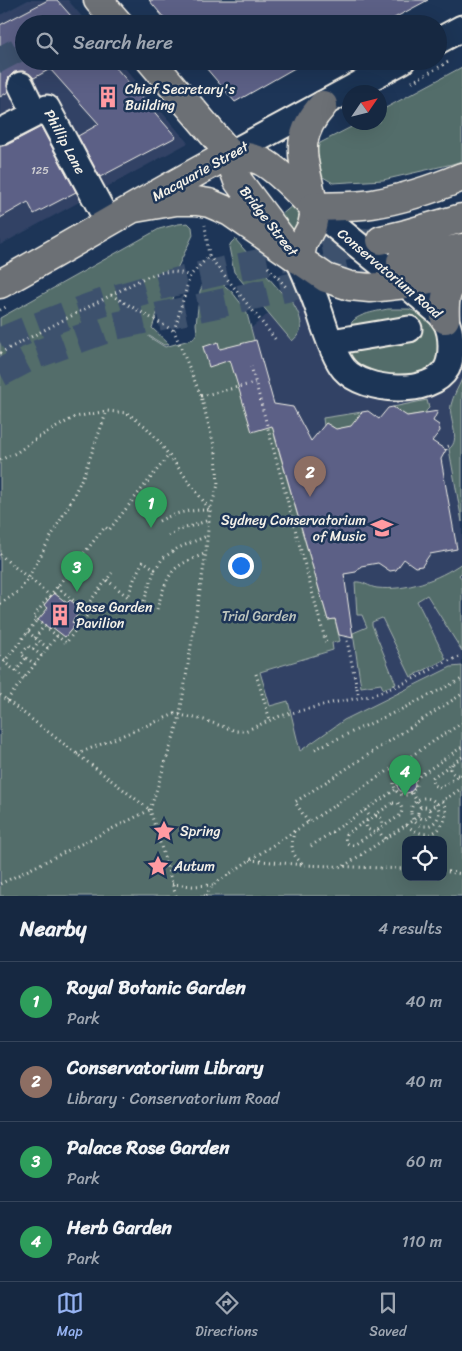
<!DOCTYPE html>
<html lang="en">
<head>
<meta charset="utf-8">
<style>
  :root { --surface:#162841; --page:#23344c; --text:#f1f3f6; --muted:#9ea6b1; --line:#35445a; --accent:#95b2f1 }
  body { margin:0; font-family:Sriracha,sans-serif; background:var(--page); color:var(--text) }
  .controls { position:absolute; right:15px; bottom:15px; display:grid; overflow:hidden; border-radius:10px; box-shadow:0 5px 20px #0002 }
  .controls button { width:45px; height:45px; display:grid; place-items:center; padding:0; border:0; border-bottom:1px solid var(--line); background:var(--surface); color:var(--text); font:25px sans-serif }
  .compass { position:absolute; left:342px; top:85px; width:45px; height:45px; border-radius:50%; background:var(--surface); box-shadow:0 5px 20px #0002; rotate:55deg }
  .you { position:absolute; left:240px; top:565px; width:18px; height:18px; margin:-12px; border:4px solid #fff; border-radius:50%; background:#1a73e8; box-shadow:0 0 0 8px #1a73e833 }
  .badge { display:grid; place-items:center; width:32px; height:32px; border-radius:50%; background:var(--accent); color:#fff; font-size:16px; font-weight:700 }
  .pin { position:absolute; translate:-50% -41px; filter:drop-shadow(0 1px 2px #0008) }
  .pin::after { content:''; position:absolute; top:26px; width:18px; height:15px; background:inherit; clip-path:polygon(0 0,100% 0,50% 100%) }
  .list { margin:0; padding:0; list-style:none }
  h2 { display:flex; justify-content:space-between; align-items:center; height:65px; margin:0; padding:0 20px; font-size:21px }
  h2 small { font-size:16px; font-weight:400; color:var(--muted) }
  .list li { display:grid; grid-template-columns:32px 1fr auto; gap:15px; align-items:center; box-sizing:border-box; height:80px; padding:0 20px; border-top:1px solid var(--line) }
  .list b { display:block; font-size:19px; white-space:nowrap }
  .list p { margin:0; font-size:16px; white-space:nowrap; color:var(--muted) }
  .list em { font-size:16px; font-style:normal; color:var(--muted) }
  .icon { flex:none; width:28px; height:28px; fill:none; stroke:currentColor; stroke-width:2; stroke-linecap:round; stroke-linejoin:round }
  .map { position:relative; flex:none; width:462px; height:896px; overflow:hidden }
  .search { position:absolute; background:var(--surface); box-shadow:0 5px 20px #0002; left:15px; right:15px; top:15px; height:55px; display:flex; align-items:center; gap:12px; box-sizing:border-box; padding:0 18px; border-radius:28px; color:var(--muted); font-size:19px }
  .sheet { height:385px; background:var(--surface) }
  nav { display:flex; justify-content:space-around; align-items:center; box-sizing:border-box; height:70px; border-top:1px solid var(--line); background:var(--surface); font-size:14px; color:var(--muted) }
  nav a { display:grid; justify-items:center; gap:2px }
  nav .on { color:var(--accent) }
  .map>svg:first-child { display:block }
  .built { fill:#304265 }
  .green { fill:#526d6b; stroke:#a3afaa; fill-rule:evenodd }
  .building { fill:#5b6086; stroke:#f4f1e8 }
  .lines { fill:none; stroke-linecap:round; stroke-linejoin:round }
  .minor-tunnel { stroke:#3d516d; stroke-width:25; stroke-dasharray:25 12; stroke-linecap:butt }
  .highway-tunnel { stroke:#3d516d; stroke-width:28; stroke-dasharray:28 14; stroke-linecap:butt }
  .minor-casing { stroke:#f4f1e8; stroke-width:29 }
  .major-casing { stroke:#f4f1e8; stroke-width:31 }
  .highway-casing { stroke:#f4f1e8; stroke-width:31 }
  .path { stroke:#f4f1e8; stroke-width:3; stroke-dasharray:1 4; stroke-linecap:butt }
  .minor { stroke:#1d3557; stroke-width:25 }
  .major { stroke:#6c6f75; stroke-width:28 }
  .highway { stroke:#6c6f75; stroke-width:28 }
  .path-bridge { stroke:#f4f1e8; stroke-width:3; stroke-dasharray:1 4; stroke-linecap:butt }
  .labels { text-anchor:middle; stroke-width:5; stroke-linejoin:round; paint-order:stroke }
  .number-label { font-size:11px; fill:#cecdd0 }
  .poi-label { font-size:14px; fill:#f4f1e8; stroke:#1d3557; text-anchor:start }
  .street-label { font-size:14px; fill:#f4f1e8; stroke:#1d3557 }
  .park-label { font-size:14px; fill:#bbc3bc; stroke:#1d3557 }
</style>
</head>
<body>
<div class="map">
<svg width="462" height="896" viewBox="0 0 462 896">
  <rect width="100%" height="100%" fill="#1d3557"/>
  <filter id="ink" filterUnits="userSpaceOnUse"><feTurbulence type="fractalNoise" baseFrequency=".02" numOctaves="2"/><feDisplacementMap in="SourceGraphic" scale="10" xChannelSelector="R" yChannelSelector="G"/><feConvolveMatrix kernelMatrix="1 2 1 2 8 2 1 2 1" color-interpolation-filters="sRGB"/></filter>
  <g filter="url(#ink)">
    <path class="built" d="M28 0H68L88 24H24V61H119L188 143 0 245V15Z
      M299 296 306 303 328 368 333 376 343 386 358 394 366 397 387 398 458 371 462 369V666L451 667 344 720 299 751 288 701 270 707 260 672 333 650 331 643 340 641 335 619 328 620 275 438 281 436 250 329 269 313 292 340 295 339 301 318 290 298Z"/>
    <path class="green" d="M462 67V161L452 164 383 180 333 183 318 174 314 158 320 143 359 123 380 122V111Z
      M293 205 303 213 295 231 293 230 280 216Z
      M188 223 192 227 193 235 173 277 178 279V283L169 312 167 316H164L157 313 152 328 169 344 164 345 151 337 149 336V337L165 347 193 339 197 333 196 324 200 291 203 285 210 281H219L232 292 246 310 271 404 275 438 328 620 335 619 340 641 332 643 333 650 260 672 270 706 288 701 300 751 344 720 451 667 462 666V896H0V318L159 229 178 224ZM406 840H443V877H406Z
      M235 239 287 299 290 298C298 312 309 328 292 341L234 272 229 247 231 243Z
      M388 309H409L437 322 443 358 425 373 395 378 369 371 353 360 348 354 353 349C352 342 349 331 351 324 355 314 379 311 388 309Z
      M462 379V522L449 449C462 439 448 420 451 405 453 396 458 388 462 379Z
      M427 400 429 408 426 411V413L396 418 398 410 393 407Z
      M362 412 358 417 360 421 363 424 333 430V427L329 425 324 426 323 418Z
      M462 563V572L459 575 462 579V651L427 595 417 601 446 659 411 677 382 618 372 622V625L396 684 383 689 381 684 361 687 353 633 367 627 362 615H357L355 582C363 581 369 587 377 588 407 591 437 580 462 563Z"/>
    <path class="building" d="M48 0H57L78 24H24V61H110L176 137 100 177 78 136 99 124 50 69 34 78 29 73 23 71 14 72 9 77 7 83 8 92 0 97V25Z
      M149 0H428L383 24H169Z
      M200 61H307L235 102Z
      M41 127 76 192 34 214 28 202 0 218V146L7 145Z
      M256 340 274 404 293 407 311 441 326 423 336 429 351 426 362 412 368 411 379 419 388 408 393 407 407 416 438 411 433 421 439 425 440 431 432 441 446 450 441 459 457 549 430 554 422 566 415 567 404 559 396 570 390 571 378 563 361 566 356 572 344 574 353 638 339 635 335 619 328 620 272 426 252 432 230 360 209 367 203 347 218 342 220 349Z
      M54 593 67 603 70 600 82 609 72 622 75 625 65 637 52 627 50 630 38 620 48 608 44 605Z
      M397 784a9 9 0 1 1 18 0a9 9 0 1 1-18 0Z"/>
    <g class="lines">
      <path class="minor-tunnel" d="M0 45 21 85"/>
      <path class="highway-tunnel" d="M0 342C23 331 47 323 70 314 169 278 273 260 376 241
        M0 373 32 356 115 326 235 300 401 261"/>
      <g class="minor-casing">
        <g id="minor">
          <path d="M438 41 462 28"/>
          <path d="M21 85 35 114"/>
          <path id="s1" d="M0 132 47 108 108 222"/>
          <path d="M230 154 402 61"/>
          <path d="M299 260C307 278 314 295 320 313 325 329 334 357 344 369 364 392 431 397 447 368 450 362 451 353 451 346 451 338 449 327 445 320 441 313 429 305 423 299 387 267 348 239 313 207"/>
          <path d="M331 342 409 329"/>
        </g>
      </g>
      <g class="major-casing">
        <path id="major" d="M98 0 119 24
          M151 61 230 154 233 167 238 181 281 238
          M230 154C241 156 252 157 261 161 279 170 299 193 313 207
          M135 208 176 201H197L209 203 230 212 326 278 350 286 370 288 406 284
          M299 260 303 243 312 226 314 216C312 170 285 147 323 105
          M0 284C77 242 152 195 230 154"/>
      </g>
      <g class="highway-casing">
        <path id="highway" d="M313 207C332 206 353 207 372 204 403 199 433 189 462 177
          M381 240 406 234 462 218
          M401 261 462 248
          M406 284 462 272
          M445 319C444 299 445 287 462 275"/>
      </g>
      <path class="path" d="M412 82 450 61
        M209 256 276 340
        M268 267 287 288
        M111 295 174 331
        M0 310 8 306
        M0 353 144 278C162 271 172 269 190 276
        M251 366 326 643
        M201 396 255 383
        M446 450V447L449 446
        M0 460 16 453 39 437 75 417 107 411 127 413 145 426 156 438 210 510
        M159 521C176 512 190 510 210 510
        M168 536 177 531 209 520
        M0 554C16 570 35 581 51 597
        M107 580 128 597 135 577 143 561 155 569 163 558 178 548 207 536
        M144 601 155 569
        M0 604 19 591 29 577 48 542 70 503 84 474 107 411
        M84 609 112 573
        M157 609C161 596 165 580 174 570 182 562 196 558 206 553
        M37 620 66 643 89 613 57 587
        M28 632 39 641
        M35 638 44 626
        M33 649 42 656
        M0 656 5 660
        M26 658 35 664
        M16 671 4 662 37 620 33 617 105 527 109 530 169 455
        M256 674 270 720
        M24 678 16 671 26 658 21 654 28 646 33 649 39 641 48 648
        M357 688 359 697
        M0 695 150 810 0 884
        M7 700 57 636
        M315 749 402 709 462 679
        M77 754 175 714 204 720 236 731H245L280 716 331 703 370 696 407 682 446 662 462 656
        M462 757 433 777 432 781 433 785 441 788 462 773
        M452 764 450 769C452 773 454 775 458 775
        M394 784a11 11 0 1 1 22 0a11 11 0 1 1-22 0Z
        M415 779 462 747
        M412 793 421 808
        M411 812a14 14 0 1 1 28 0a14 14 0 1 1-28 0Z
        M393 803H398L401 806 402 810 401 815 354 845C347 845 344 841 346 834Z
        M418 813a6 6 0 1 1 12 0a6 6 0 1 1-12 0Z
        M429 809 442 801
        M365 810 395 790
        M376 816H379C383 819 383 822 382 827
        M367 821 366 825 367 829 374 832
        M308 822 295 802 462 694
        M406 825 419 816
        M378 830 384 839
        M294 831C291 849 290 853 304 865
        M311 846 365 810 371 818
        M250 860 305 865 406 869
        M344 866 406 825C417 834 434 840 443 823 445 820 446 816 446 812 446 808 444 804 442 801L462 788
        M443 871 462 874
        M172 884 192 886 213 885
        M176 896 150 810 179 720 205 559 210 510 218 485 216 453 201 396 174 331 190 276 209 256 205 225
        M205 896 213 885 250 860 462 723"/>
      <use href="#minor" class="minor"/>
      <use href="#major" class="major"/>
      <use href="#highway" class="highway"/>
      <path class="path-bridge" d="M346 636 357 688"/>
    </g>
  </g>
  <defs>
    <g id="building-bare" transform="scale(1.725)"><path d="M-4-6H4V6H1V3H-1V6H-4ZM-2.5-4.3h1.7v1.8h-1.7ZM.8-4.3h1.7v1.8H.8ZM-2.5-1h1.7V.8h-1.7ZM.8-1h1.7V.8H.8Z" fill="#ff9aa2" stroke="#1d3557" stroke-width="2.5" paint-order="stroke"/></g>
    <g id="university-bare" transform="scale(1.725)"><path d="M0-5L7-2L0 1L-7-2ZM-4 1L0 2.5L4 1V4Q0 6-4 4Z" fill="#ff9aa2" stroke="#1d3557" stroke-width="2.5" paint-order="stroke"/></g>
    <g id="sight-bare" transform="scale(1.725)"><path d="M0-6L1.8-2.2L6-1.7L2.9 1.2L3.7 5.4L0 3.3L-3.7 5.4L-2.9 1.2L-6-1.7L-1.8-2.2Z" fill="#ff9aa2" stroke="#1d3557" stroke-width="2.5" paint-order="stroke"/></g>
  </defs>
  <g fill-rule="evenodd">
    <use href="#building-bare" x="108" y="97"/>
    <use href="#university-bare" x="382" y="528"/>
    <use href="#building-bare" x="60" y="615"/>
    <use href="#sight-bare" x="164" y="831"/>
    <use href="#sight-bare" x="158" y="866"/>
  </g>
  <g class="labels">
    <g class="number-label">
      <text x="40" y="174">125</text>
    </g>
    <g class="poi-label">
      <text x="125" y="94">Chief Secretary's<tspan x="125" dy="16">Building</tspan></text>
      <text x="366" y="525" text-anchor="end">Sydney Conservatorium<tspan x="366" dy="16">of Music</tspan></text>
      <text x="76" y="612">Rose Garden<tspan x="76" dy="16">Pavilion</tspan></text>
      <text x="180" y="836">Spring</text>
      <text x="174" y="871">Autum</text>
    </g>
    <g class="street-label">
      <text dy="5" stroke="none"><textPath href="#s1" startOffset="91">Phillip Lane</textPath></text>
      <text transform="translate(200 171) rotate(-29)" y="5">Macquarie Street</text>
      <text transform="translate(269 221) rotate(52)" y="5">Bridge Street</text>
      <text transform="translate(390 273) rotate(40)" y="5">Conservatorium Road</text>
    </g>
    <g class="park-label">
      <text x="259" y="621">Trial Garden</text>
    </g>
  </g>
</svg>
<div class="controls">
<button><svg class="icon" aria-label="locate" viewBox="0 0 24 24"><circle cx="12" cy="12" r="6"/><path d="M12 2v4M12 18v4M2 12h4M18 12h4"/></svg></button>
</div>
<svg class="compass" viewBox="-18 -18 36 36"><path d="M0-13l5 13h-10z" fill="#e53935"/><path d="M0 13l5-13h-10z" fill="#9ea6b1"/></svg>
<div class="you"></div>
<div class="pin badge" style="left:151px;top:528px;background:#2e9e5b">1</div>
<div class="pin badge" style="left:310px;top:497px;background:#8d6e63">2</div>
<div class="pin badge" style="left:77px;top:592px;background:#2e9e5b">3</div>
<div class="pin badge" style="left:405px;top:796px;background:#2e9e5b">4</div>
<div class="search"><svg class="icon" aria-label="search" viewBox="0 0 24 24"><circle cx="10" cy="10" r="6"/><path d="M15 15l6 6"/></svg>Search here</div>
</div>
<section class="sheet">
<h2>Nearby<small>4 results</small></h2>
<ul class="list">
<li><span class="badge" style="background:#2e9e5b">1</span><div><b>Royal Botanic Garden</b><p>Park</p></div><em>40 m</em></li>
<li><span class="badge" style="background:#8d6e63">2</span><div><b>Conservatorium Library</b><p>Library · Conservatorium Road</p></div><em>40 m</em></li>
<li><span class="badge" style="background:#2e9e5b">3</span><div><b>Palace Rose Garden</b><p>Park</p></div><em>60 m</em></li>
<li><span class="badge" style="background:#2e9e5b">4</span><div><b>Herb Garden</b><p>Park</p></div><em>110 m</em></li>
</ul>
</section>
<nav>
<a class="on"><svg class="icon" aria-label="map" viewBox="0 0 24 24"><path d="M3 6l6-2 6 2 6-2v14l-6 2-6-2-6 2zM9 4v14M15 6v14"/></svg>Map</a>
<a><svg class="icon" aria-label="directions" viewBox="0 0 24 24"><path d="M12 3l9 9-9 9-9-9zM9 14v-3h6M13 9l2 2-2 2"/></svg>Directions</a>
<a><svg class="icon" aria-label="saved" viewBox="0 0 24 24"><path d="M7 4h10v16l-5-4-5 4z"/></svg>Saved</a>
</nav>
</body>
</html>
